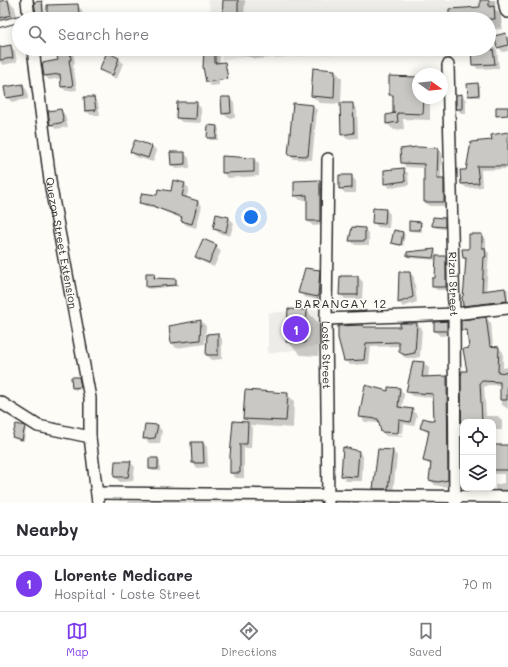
<!DOCTYPE html>
<html lang="en">
<head>
<meta charset="utf-8">
<style>
  :root { --surface:#fff; --page:#f7f7f7; --text:#2b2b33; --muted:#7c7c81; --line:#e1e1e2; --accent:#7c3aed }
  body { margin:0; font-family:Mali,sans-serif; background:var(--page); color:var(--text) }
  .controls { position:absolute; right:12px; bottom:12px; display:grid; overflow:hidden; border-radius:8px; box-shadow:0 2px 10px #0003 }
  .controls button { width:36px; height:36px; display:grid; place-items:center; padding:0; border:0; border-bottom:1px solid var(--line); background:var(--surface); color:var(--text); font:20px sans-serif }
  .compass { position:absolute; left:412px; top:68px; width:36px; height:36px; border-radius:50%; background:var(--surface); box-shadow:0 2px 10px #0003; rotate:105deg }
  .you { position:absolute; left:251px; top:217px; width:14px; height:14px; margin:-10px; border:3px solid #fff; border-radius:50%; background:#1a73e8; box-shadow:0 0 0 6px #1a73e833 }
  .badge { display:grid; place-items:center; width:26px; height:26px; border-radius:50%; background:var(--accent); color:#fff; font-size:13px; font-weight:700 }
  .pin { position:absolute; translate:-50% -50%; border:2px solid #fff; box-shadow:0 1px 4px #0006 }
  .list { margin:0; padding:0; list-style:none }
  h2 { display:flex; justify-content:space-between; align-items:center; height:52px; margin:0; padding:0 16px; font-size:17px }
  h2 small { font-size:13px; font-weight:400; color:var(--muted) }
  .list li { display:grid; grid-template-columns:26px 1fr auto; gap:12px; align-items:center; box-sizing:border-box; height:56px; padding:0 16px; border-top:1px solid var(--line) }
  .list b { display:block; font-size:15px; white-space:nowrap }
  .list p { margin:0; font-size:13px; white-space:nowrap; color:var(--muted) }
  .list em { font-size:13px; font-style:normal; color:var(--muted) }
  .icon { flex:none; width:22px; height:22px; fill:none; stroke:currentColor; stroke-width:2; stroke-linecap:round; stroke-linejoin:round }
  .map { position:relative; flex:none; width:508px; height:503px; overflow:hidden }
  .search { position:absolute; background:var(--surface); box-shadow:0 2px 10px #0003; left:12px; right:12px; top:12px; height:44px; display:flex; align-items:center; gap:10px; box-sizing:border-box; padding:0 14px; border-radius:22px; color:var(--muted); font-size:15px }
  .sheet { height:108px; background:var(--surface) }
  nav { display:flex; justify-content:space-around; align-items:center; box-sizing:border-box; height:56px; border-top:1px solid var(--line); background:var(--surface); font-size:11px; color:var(--muted) }
  nav a { display:grid; justify-items:center; gap:2px }
  nav .on { color:var(--accent) }
  .map>svg:first-child { display:block }
  .built { fill:#edece8 }
  .shadow { fill:#0003 }
  .building { fill:#c9c8c4; stroke:#2b2b2b }
  .lines { fill:none; stroke-linecap:round; stroke-linejoin:round }
  .lane-casing { stroke:#2b2b2b; stroke-width:8 }
  .street-casing { stroke:#2b2b2b; stroke-width:14 }
  .secondary-casing { stroke:#2b2b2b; stroke-width:18 }
  .lane { stroke:#fdfcf7; stroke-width:5.5 }
  .street { stroke:#fdfcf7; stroke-width:11 }
  .secondary { stroke:#fdfcf7; stroke-width:15 }
  .labels { text-anchor:middle; stroke-width:3; stroke-linejoin:round; paint-order:stroke }
  .street-label { font-size:11px; fill:#2b2b2b; stroke:#fdfcf7 }
  .neighbourhood-label { font-size:12px; letter-spacing:1px; fill:#2b2b2b; stroke:#fdfcf7 }
</style>
</head>
<body>
<div class="map">
<svg width="508" height="503" viewBox="0 0 508 503">
  <rect width="100%" height="100%" fill="#fdfcf7"/>
  <filter id="ink" filterUnits="userSpaceOnUse"><feTurbulence type="fractalNoise" baseFrequency=".025" numOctaves="2"/><feDisplacementMap in="SourceGraphic" scale="8" xChannelSelector="R" yChannelSelector="G"/><feConvolveMatrix kernelMatrix="1 2 1 2 8 2 1 2 1" color-interpolation-filters="sRGB"/></filter>
  <g filter="url(#ink)">
    <path class="built" d="M208 0H498L502 26 489 28V19H213Z
      M219 49H312L222 60Z
      M323 309 324 345 268 354V313Z"/>
    <path class="shadow" d="M8 0 15 7 18 22 0 26V2Z
      M224 0H245L244 19H223Z
      M481 0H495V9L501 15 502 29 489 30V19H450L482 8Z
      M42 2 44 4 45 15 39 16 36 14Z
      M77 5 82 10 83 19 48 18Z
      M505 34 508 37V51L503 52 498 47Z
      M10 46 15 51 17 62 3 65 0 62V48Z
      M489 46H492L497 50 499 68 478 69 473 64 472 49H489Z
      M62 49H71L73 51 75 64H73L77 90 66 91 62 87V78L49 80 45 76 59 61Z
      M205 49H220L219 85 211 86 207 82Z
      M235 49H396L256 59 240 54Z
      M119 59 123 63 117 79 105 74 100 69Z
      M335 71 342 78 341 104H352L357 109 358 138 347 139 342 134 341 104 320 103 312 96Z
      M418 78V98H430V120L403 119 404 129 394 130 387 124 395 114 394 99 390 95Z
      M478 84 480 86V97H471L469 95Z
      M22 85 27 90 28 99 12 102 7 97Z
      M462 95 466 100V114H462L457 109V96Z
      M93 98 98 103 100 115H91L86 111Z
      M229 98 234 102 235 118H228L223 113Z
      M196 103 201 108V123L182 122 177 118Z
      M312 106 317 110 312 160 294 159 289 155Z
      M61 110 65 115 68 127 56 129 51 125Z
      M217 127 219 129 218 140H210L208 138Z
      M508 133V169L481 170 482 187 467 188 462 184 467 171 493 141Z
      M135 141 152 146 157 151 153 162 136 157 131 152Z
      M438 149 442 153 441 180 448 184V206H429L425 201V168L406 167 402 162Z
      M184 153 189 158 190 168 176 169 172 164Z
      M223 157 254 159 259 164V176L228 178 223 173Z
      M403 169 408 173 409 185 390 188 385 183Z
      M351 176 356 181V193H345L340 188Z
      M320 181 324 186V225L313 226 308 221V200H300L295 195Z
      M184 184 189 188 186 199 198 202 202 206 196 228 186 225 182 219 158 209 145 207 141 203 172 192Z
      M386 210 390 214 389 228 378 227 373 222Z
      M217 215 229 218 234 223 230 236 219 233 214 228Z
      M444 219 446 221V229L436 228 434 226Z
      M420 223 422 225V232L412 231 410 229Z
      M364 229 369 234V245H355L350 240Z
      M403 233 405 235 403 246 395 245 392 243Z
      M482 235 486 239V250L489 253 486 292 508 289V305L468 310 464 306 466 261 464 258 463 250H470Z
      M216 246 221 251 214 267 201 261 197 256Z
      M434 250 436 252V257H445L449 261V290H437L433 286 436 279 437 260 410 258 408 256Z
      M319 271 324 276 322 301 304 297 299 292Z
      M410 273 414 277 417 302 403 307 399 302Z
      M147 274H154L156 279 176 280 178 286 149 289 147 287Z
      M358 277 363 282 362 299H345L340 294Z
      M307 311 320 325 318 356 301 355 287 341Z
      M486 318 491 323 493 347 499 348 503 352V368L508 367V409L501 404V385H488L484 387 486 416H498L502 421V430H493V422H463V476L462 376 468 372 470 349 469 334 462 330Z
      M201 321 206 326 205 344 176 348 172 343 170 327Z
      M447 322 451 327V335L440 336 435 331Z
      M417 324 422 328 420 357 410 359 404 357 400 352V346L371 347 369 364 350 365 345 360 362 326 364 328H401Z
      M218 334 222 339V359L212 360 207 355Z
      M423 363 429 368 428 378 447 377 452 382 453 485 444 487 435 485 430 480 432 466 424 461 430 434 421 428 435 423 434 398 412 396 407 391Z
      M79 378 82 389 75 390 73 388Z
      M400 389 404 394 402 408 412 410 417 415 414 426 404 424 403 433 384 431V433L403 435 402 437 386 436 381 431 380 423 365 422 361 417 388 393Z
      M287 394 294 401 293 428 250 425 252 428 251 448H244V478H236L231 473 234 422 249 423 244 418Z
      M158 426 162 431 160 443H149L144 438Z
      M24 427 26 429 24 441 15 439 13 437Z
      M203 443 207 447 208 467 197 468 193 463Z
      M493 446H508V493L500 494 495 489V485L504 483V474H493Z
      M344 448 358 452 363 456 362 481H346L342 476Z
      M393 451 397 456 393 493H378L374 488Z
      M157 459 160 461V471H153L150 469Z
      M130 462 135 467 133 481 120 482 115 477Z
      M128 501 257 503H128Z"/>
    <path class="building" d="M8 0 11 15 0 18V1Z
      M223 0H238V19H222Z
      M480 0H489V7L494 6 495 19H449V9L480 7Z
      M42 1 43 13 36 14 34 2Z
      M78 4 79 15 47 18V5Z
      M506 33 508 45 497 48 494 36Z
      M11 45 13 58 0 60V47Z
      M55 49H70L71 60H69L73 86 61 87 60 74 44 76 42 63 58 60Z
      M204 49H215V63L225 62 228 79 206 82 203 67Z
      M471 49H493L495 64 472 65Z
      M107 52 119 58 113 75 99 70Z
      M313 68 335 70 334 98 311 96Z
      M389 76 418 77V98H424L423 114 397 113 398 122 386 124V115L395 113H393V95H389Z
      M478 83 479 95 468 96 467 84Z
      M23 84 24 95 6 98 4 87Z
      M462 94V109H456V95Z
      M84 97H94L96 110 85 111Z
      M221 97H230L231 113 222 114Z
      M177 102H197L196 119 176 118Z
      M293 103 313 105 308 156 288 155Z
      M340 103H353L354 133 341 135Z
      M496 107H508V115L496 116Z
      M61 109 64 122 50 125 48 111Z
      M208 125 217 126 216 138H207Z
      M508 132V166H477L479 183 461 184 460 170H466L471 142 492 140 491 135Z
      M135 140 152 146 148 158 130 152Z
      M417 147 438 148 437 179H444V202H424V164L401 163 400 149Z
      M170 152H185V164L171 165Z
      M222 156 254 158V172L222 173Z
      M404 168 405 181 384 184V170Z
      M339 175H352V188L339 189Z
      M173 180 185 183 182 196 198 201 192 224 181 221 182 217 155 207V206L139 203 142 193 157 195 158 189 171 191Z
      M320 180V221H307V195L294 196V181Z
      M373 208 386 209 385 224 372 223Z
      M216 214 229 217 226 232 213 229Z
      M433 217 445 218V227L432 226Z
      M409 221 421 222 420 230H409Z
      M352 227 365 228V241H349Z
      M394 230 403 232 401 245 391 243Z
      M469 234H482V248H485L486 257H484L482 291 505 288 507 301 463 306 462 297 463 296 464 287 466 258H463L462 249H469Z
      M203 239 217 245 209 263 195 257Z
      M435 249 433 258 407 256V252Z
      M436 256H446V287H432V278H435Z
      M305 268 320 270 318 297 298 293Z
      M399 272H410L413 297 398 303Z
      M146 273H155L154 278 176 279V285L146 287Z
      M340 276H358V295H339Z
      M288 309 307 310 305 343 286 342Z
      M486 317 490 346 499 347 498 372 508 373 507 400H500V382L483 381 480 382 482 422H463L462 476 461 376 462 371H467L463 349 469 348 467 330H461V320Z
      M201 320 200 340 171 343 169 326Z
      M447 321V331H434V322Z
      M400 323H417L415 353 405 355 399 352V342L366 343 364 360 344 361 338 338V326L363 325V327H400Z
      M218 333V355H206L207 334Z
      M413 361 424 362 422 377 447 376 448 480 438 482 429 480 431 463 423 461 429 431 420 428 423 418 434 421 433 394 406 392Z
      M71 377H79L81 387 72 388Z
      M365 385 388 391V387L400 388 398 407 413 409 410 422 399 420 398 433 381 432 378 419 359 417Z
      M245 390 288 393 286 421 243 419Z
      M233 421 248 422 247 444H240V473H230V456Z
      M16 424 25 426 22 440 12 437Z
      M145 424 158 425 155 438 143 439Z
      M191 442H203L204 463H192Z
      M493 445H508V470H493Z
      M343 447 359 451 357 477 341 476Z
      M378 449 393 450 388 489H373Z
      M149 458H158V469H149Z
      M115 461H131L128 477H114Z"/>
    <g class="lines">
      <g class="lane-casing">
        <path id="lane" d="M0 24 19 19"/>
      </g>
      <g class="street-casing">
        <g id="street">
          <path d="M27 0 29 19"/>
          <path id="s1" d="M33 49 51 188 90 398V437L98 503"/>
          <path id="s2" d="M448 65 454 314 455 503"/>
          <path id="s3" d="M328 159 326 319 328 503"/>
          <path d="M326 319 454 314 508 308"/>
          <path d="M0 402 38 426 90 437"/>
          <path d="M97 493 508 497"/>
        </g>
      </g>
      <g class="secondary-casing">
        <path id="secondary" d="M506 0 508 10"/>
      </g>
      <use href="#lane" class="lane"/>
      <use href="#street" class="street"/>
      <use href="#secondary" class="secondary"/>
    </g>
  </g>
  <g class="labels">
    <g class="street-label">
      <text dy="4" stroke="none"><textPath href="#s1" startOffset="196">Quezon Street Extension</textPath></text>
      <text dy="4" stroke="none"><textPath href="#s2" startOffset="219">Rizal Street</textPath></text>
      <text dy="4" stroke="none"><textPath href="#s3" startOffset="196">Loste Street</textPath></text>
    </g>
    <g class="neighbourhood-label">
      <text x="341" y="308">BARANGAY 12</text>
    </g>
  </g>
</svg>
<div class="controls">
<button><svg class="icon" aria-label="locate" viewBox="0 0 24 24"><circle cx="12" cy="12" r="6"/><path d="M12 2v4M12 18v4M2 12h4M18 12h4"/></svg></button>
<button><svg class="icon" aria-label="layers" viewBox="0 0 24 24"><path d="M12 4l9 5-9 5-9-5zM3 14l9 5 9-5"/></svg></button>
</div>
<svg class="compass" viewBox="-18 -18 36 36"><path d="M0-13l5 13h-10z" fill="#e53935"/><path d="M0 13l5-13h-10z" fill="#7c7c81"/></svg>
<div class="you"></div>
<div class="pin badge" style="left:296px;top:329px">1</div>
<div class="search"><svg class="icon" aria-label="search" viewBox="0 0 24 24"><circle cx="10" cy="10" r="6"/><path d="M15 15l6 6"/></svg>Search here</div>
</div>
<section class="sheet">
<h2>Nearby<small></small></h2>
<ul class="list">
<li><span class="badge">1</span><div><b>Llorente Medicare</b><p>Hospital · Loste Street</p></div><em>70 m</em></li>
</ul>
</section>
<nav>
<a class="on"><svg class="icon" aria-label="map" viewBox="0 0 24 24"><path d="M3 6l6-2 6 2 6-2v14l-6 2-6-2-6 2zM9 4v14M15 6v14"/></svg>Map</a>
<a><svg class="icon" aria-label="directions" viewBox="0 0 24 24"><path d="M12 3l9 9-9 9-9-9zM9 14v-3h6M13 9l2 2-2 2"/></svg>Directions</a>
<a><svg class="icon" aria-label="saved" viewBox="0 0 24 24"><path d="M7 4h10v16l-5-4-5 4z"/></svg>Saved</a>
</nav>
</body>
</html>
